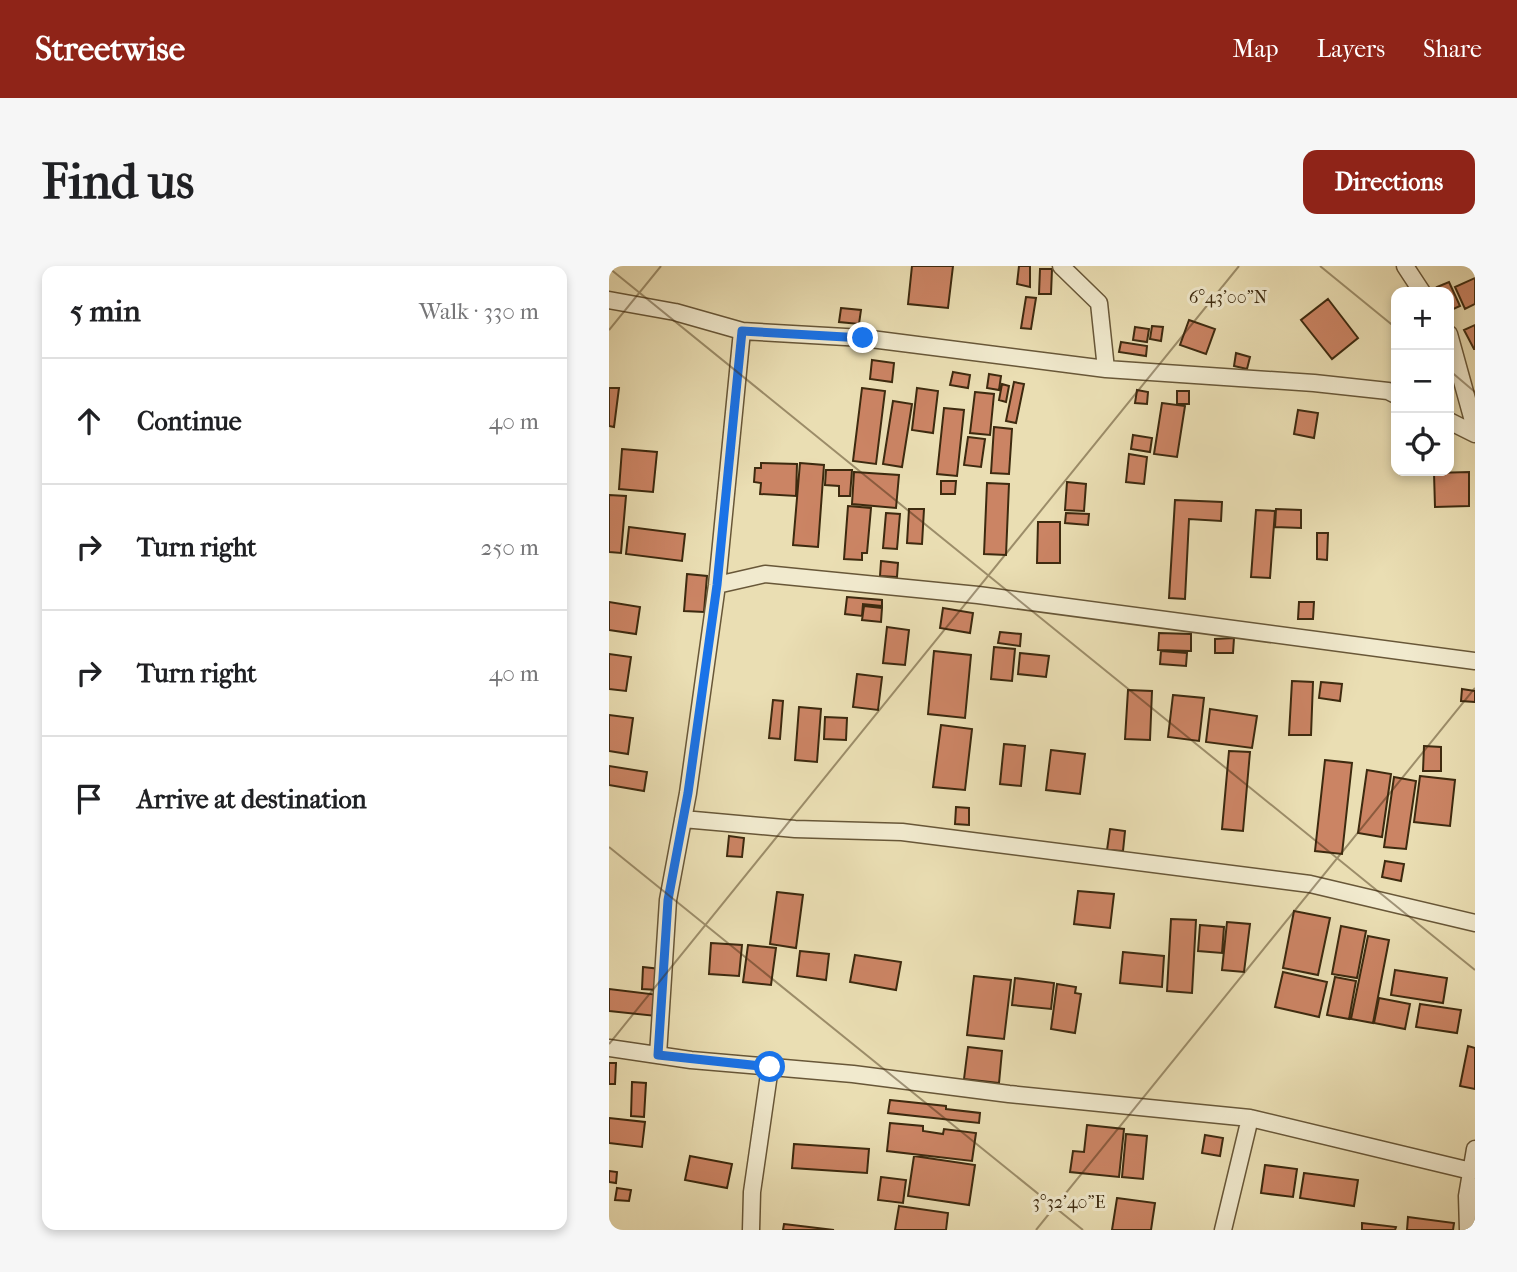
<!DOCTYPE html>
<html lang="en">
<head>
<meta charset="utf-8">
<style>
  :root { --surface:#fff; --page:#f6f6f6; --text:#202124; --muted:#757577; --line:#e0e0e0; --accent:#8f2418 }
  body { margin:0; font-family:"IM FELL French Canon",serif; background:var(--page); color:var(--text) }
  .controls { position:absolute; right:21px; top:21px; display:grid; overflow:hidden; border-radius:14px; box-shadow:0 4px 10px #0003 }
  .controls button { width:63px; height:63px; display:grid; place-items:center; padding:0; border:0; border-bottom:2px solid var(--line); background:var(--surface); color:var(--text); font:35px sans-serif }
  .stop { position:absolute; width:21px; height:21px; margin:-16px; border:5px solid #1a73e8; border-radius:50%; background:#fff }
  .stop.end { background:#1a73e8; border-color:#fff; box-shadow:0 2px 7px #0008 }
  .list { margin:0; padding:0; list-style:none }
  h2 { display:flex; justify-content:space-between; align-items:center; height:91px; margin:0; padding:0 28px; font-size:30px }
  h2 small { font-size:23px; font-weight:400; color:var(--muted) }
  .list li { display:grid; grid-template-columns:46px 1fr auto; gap:21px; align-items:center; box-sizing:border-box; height:126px; padding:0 28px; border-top:2px solid var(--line) }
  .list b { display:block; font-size:26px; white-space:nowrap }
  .list em { font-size:23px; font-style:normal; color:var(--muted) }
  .icon { flex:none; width:38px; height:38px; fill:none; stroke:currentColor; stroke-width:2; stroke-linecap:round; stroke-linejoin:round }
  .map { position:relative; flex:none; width:866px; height:964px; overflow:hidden; border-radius:14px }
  header { display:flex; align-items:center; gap:42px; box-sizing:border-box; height:98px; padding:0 35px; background:var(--accent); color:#fff }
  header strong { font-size:33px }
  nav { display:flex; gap:38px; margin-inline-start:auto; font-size:24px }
  .intro { display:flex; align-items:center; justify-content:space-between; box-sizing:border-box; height:168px; padding:0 42px }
  h1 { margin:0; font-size:49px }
  .button { padding:18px 32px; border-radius:14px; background:var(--accent); color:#fff; font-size:24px; font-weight:700 }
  main { display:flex; gap:42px; padding:0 42px }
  aside { flex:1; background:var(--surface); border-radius:14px; box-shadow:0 4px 10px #0003 }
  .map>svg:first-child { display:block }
  .building { fill:#cb8464; stroke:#3d2a0f; stroke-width:2 }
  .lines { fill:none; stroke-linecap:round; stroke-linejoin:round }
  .minor-casing { stroke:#685738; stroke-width:19 }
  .minor { stroke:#f1eace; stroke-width:16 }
  .route { stroke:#1a73e8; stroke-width:9 }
  .ticks { fill:none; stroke:#3d2a0f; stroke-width:2; stroke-opacity:0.45 }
  .ticks-label { font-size:18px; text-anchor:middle; fill:#3d2a0f; stroke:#f1eace; stroke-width:6; stroke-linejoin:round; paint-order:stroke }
</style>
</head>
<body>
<header>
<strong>Streetwise</strong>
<nav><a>Map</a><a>Layers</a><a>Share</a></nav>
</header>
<div class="intro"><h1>Find us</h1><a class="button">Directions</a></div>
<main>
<aside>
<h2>5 min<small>Walk · 330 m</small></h2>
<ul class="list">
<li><svg class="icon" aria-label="ahead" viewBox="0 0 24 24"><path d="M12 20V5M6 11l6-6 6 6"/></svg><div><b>Continue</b></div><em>40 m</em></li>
<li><svg class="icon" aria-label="right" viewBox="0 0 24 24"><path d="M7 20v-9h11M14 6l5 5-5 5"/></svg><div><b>Turn right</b></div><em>250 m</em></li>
<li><svg class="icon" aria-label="right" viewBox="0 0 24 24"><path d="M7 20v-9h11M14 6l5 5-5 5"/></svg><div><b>Turn right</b></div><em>40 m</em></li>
<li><svg class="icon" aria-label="arrive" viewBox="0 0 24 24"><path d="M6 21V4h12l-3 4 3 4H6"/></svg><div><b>Arrive at destination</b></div></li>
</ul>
</aside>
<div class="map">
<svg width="866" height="964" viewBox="0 0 866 964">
  <rect width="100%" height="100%" fill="#eadeb3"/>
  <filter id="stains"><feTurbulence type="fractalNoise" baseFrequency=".00286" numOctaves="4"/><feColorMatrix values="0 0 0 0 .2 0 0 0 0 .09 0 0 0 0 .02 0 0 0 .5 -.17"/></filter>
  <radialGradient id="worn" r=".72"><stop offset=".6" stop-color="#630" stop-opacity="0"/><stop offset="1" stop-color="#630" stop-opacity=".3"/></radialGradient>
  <path class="building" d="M303 0H344L339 42 299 38Z
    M410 0H421V21L408 18Z
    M431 3H443L442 28H430Z
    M866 12V38L856 43 846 21Z
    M840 16 851 40 840 45V26H831L828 21Z
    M417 31 427 32 422 63 412 62Z
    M719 33 749 72 723 93 692 54Z
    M232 42 252 44 250 58 230 56Z
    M580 54 606 63 597 88 571 79Z
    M866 59V83H865L855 64Z
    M543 60 554 61 552 75 541 73Z
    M526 61 540 63 538 76 524 74Z
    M512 76 538 80 537 90 510 86Z
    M627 87 641 91 638 103 625 100Z
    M263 94 285 97 283 116 261 113Z
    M344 106 361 109 359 122 341 119Z
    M380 108 392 110 390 124 378 122Z
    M405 116 415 118 407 157 397 155Z
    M393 118 400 120 397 136 390 134Z
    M0 122H10L5 161 0 160Z
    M253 122 276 125 267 198 244 195Z
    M308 122 329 125 324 167 303 164Z
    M528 124 539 126 538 138 526 137Z
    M568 125H580V138H568Z
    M366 126 385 128 381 169 361 167Z
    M284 135 303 138 293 201 274 198Z
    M553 137 576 140 568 191 545 188Z
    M335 142 355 144 348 210 328 208Z
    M689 144 709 147 705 172 685 168Z
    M385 161 403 163 400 208 382 207Z
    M524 169 543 172 541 186 522 183Z
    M359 171 376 173 372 201 355 199Z
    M13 183 48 186 44 226 10 223Z
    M520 188 538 191 535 218 517 216Z
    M152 197 188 198 187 230 151 228 152 217 145 216 146 202H152Z
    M191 197 215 199 209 281 184 279Z
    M217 204H243L241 230H230V220L216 219Z
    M245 206 290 209 287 242 243 238Z
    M860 206V240L826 241 825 207Z
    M332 215H347L346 228H332Z
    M458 216 477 218 475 245 456 244Z
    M378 217 400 218 397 289 375 288Z
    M0 229 17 230 12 287 0 286Z
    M566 234 613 236 612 255 580 253 576 333 560 332Z
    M239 240 262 242 258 287H253V294L235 293Z
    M300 243H315L313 278 298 277Z
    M667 243 692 244V262L666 261Z
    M647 244 666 245 661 312 642 311Z
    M277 247 291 248 288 283 274 282Z
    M457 247 480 248 479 259 456 257Z
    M429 256H451V297H428Z
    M20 261 76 268 73 295 17 288Z
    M708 267H719L718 294 708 293Z
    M272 295 289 297 288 311 271 310Z
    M78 308 98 310 95 346 75 345Z
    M238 331 273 334V340L254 338 253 350 236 348Z
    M0 336 31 341 27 368 0 364Z
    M690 336H705L704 353H689Z
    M255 340 273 342 272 356 253 354Z
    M334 342 364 347 361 367 331 362Z
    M278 361 300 364 296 399 274 397Z
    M391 366 412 368 411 380 389 377Z
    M550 367 582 368V385L549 384Z
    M625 372 624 387H606V373Z
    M385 381 406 383 403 415 382 413Z
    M325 385 362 389 356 452 319 448Z
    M552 385 578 387 577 400 551 398Z
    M411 387 440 390 437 411 409 408Z
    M0 388 22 391 17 425 0 423Z
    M248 408 273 411 269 444 244 441Z
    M683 415 704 416 702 469H680Z
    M712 416 733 418 731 435 710 432Z
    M853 423 866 425V436L852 435Z
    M519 424 543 425 541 474 516 473Z
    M564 429 595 432 590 475 559 471Z
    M164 434 174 435 171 473 160 472Z
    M190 441 212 443 208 496 186 494Z
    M601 443 648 450 643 482 597 476Z
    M0 449 24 452 19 488 0 485Z
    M216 451 238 452 237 474 215 473Z
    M332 459 363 463 356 524 324 521Z
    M395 478 416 480 412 520 391 518Z
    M815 480 832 481V505H814Z
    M442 484 476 488 471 528 437 524Z
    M620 485 641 486 634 565 613 563Z
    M716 494 743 497 733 588 706 585Z
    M0 500 38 506 35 525 0 519Z
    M758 504 782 508 773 571 749 567Z
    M811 510 846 514 841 560 805 556Z
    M785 511 807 515 797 583 775 581Z
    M347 541 360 542V559L346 558Z
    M501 563 516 565 514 585 498 584Z
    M120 570 135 572 133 591 118 590Z
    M776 595 795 598 792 615 773 611Z
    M469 625 505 628 501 662 465 658Z
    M168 626 194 629 187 682 161 678Z
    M685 645 721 652 709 709 674 702Z
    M562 653 587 654 583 727 558 725Z
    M618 656 641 658 635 706 613 704Z
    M591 659 615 661 613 687 589 685Z
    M732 660 757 665 748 712 723 708Z
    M759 670 780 674 764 757 742 753Z
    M102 677 133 679 130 710 100 708Z
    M139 679 167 682 162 719 134 716Z
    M191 685 220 688 217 714 188 710Z
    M514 686 555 690 553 721 511 717Z
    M246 689 292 696 287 724 241 716Z
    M34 701 51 703 49 724 33 723Z
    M786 704 838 712 834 737 782 729Z
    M674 706 718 716 710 751 666 741Z
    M365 710 402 714 395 773 358 769Z
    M726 711 747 715 740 753 718 749Z
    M406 712 445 717 442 743 403 739Z
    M448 718 467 721 466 727 472 728 466 767 442 763Z
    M0 723 50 729 47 750 0 745Z
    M770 732 801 738 796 763 765 757Z
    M811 738 852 744 848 767 807 761Z
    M859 780 866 782V823L851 820Z
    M359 781 393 785 390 817 355 813Z
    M0 797H7L6 818H0Z
    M23 816 37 817 35 851 22 850Z
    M281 834 337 840V843L371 847 370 857 279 847Z
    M0 852 36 856 33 881 0 877Z
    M281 857 314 860V865L334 868 335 863 367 867 363 895 278 885Z
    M478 859 515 863 510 911 461 906 464 885 475 886Z
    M517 868 538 870 534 913 513 911Z
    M596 869 614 872 611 890 593 887Z
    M185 878 260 883 258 907 183 902Z
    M81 890 123 898 118 922 76 914Z
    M305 890 366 899 360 939 299 930Z
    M656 899 688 903 684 931 652 927Z
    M0 905 8 906 7 917 0 916Z
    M695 907 749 914 745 940 691 932Z
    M272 911 297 914 294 937 269 934Z
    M8 922 22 924 20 935 6 934Z
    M508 932 546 937 542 964H503Z
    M290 940 339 947 337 964H286Z
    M799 951 845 957 844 964H798Z
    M753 957 787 961 786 964H753Z
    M175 958 225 964H174Z"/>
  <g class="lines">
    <g class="minor-casing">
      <path id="minor" d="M452 0 490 37 497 103
        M796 0 813 26
        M0 34 66 46 133 65 254 72 497 103 705 117 779 125 787 129
        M840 68 866 162
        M840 155 866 168
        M108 319 156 308 369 329 866 395
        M74 553 186 563 293 566 701 618 866 657
        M0 782 82 794 244 808 400 828 641 852 862 905
        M49 789 59 634 79 527 108 319 133 65
        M142 964 143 926 161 801
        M614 964 641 852
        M859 964 858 930 866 883"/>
    </g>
    <use href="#minor" class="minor"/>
  </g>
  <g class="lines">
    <path class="route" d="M161 801 49 789 59 634 79 527 108 319 133 65 254 72"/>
  </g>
  <path class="ticks" d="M711 0 787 62M0 2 866 704M0 64 52 0M840 104 866 126M0 581 474 964M0 778 630 0M427 964 866 422"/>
  <g class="ticks-label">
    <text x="619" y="37">6°43'00"N</text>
    <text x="460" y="942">3°32'40"E</text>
  </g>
  <rect width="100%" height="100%" filter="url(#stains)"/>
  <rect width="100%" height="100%" fill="url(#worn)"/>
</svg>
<div class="controls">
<button>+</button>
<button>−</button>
<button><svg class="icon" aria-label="locate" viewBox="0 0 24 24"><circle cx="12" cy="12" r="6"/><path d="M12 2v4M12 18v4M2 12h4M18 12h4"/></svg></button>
</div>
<div class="stop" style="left:161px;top:801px"></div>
<div class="stop end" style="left:254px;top:72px"></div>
</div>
</main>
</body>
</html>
